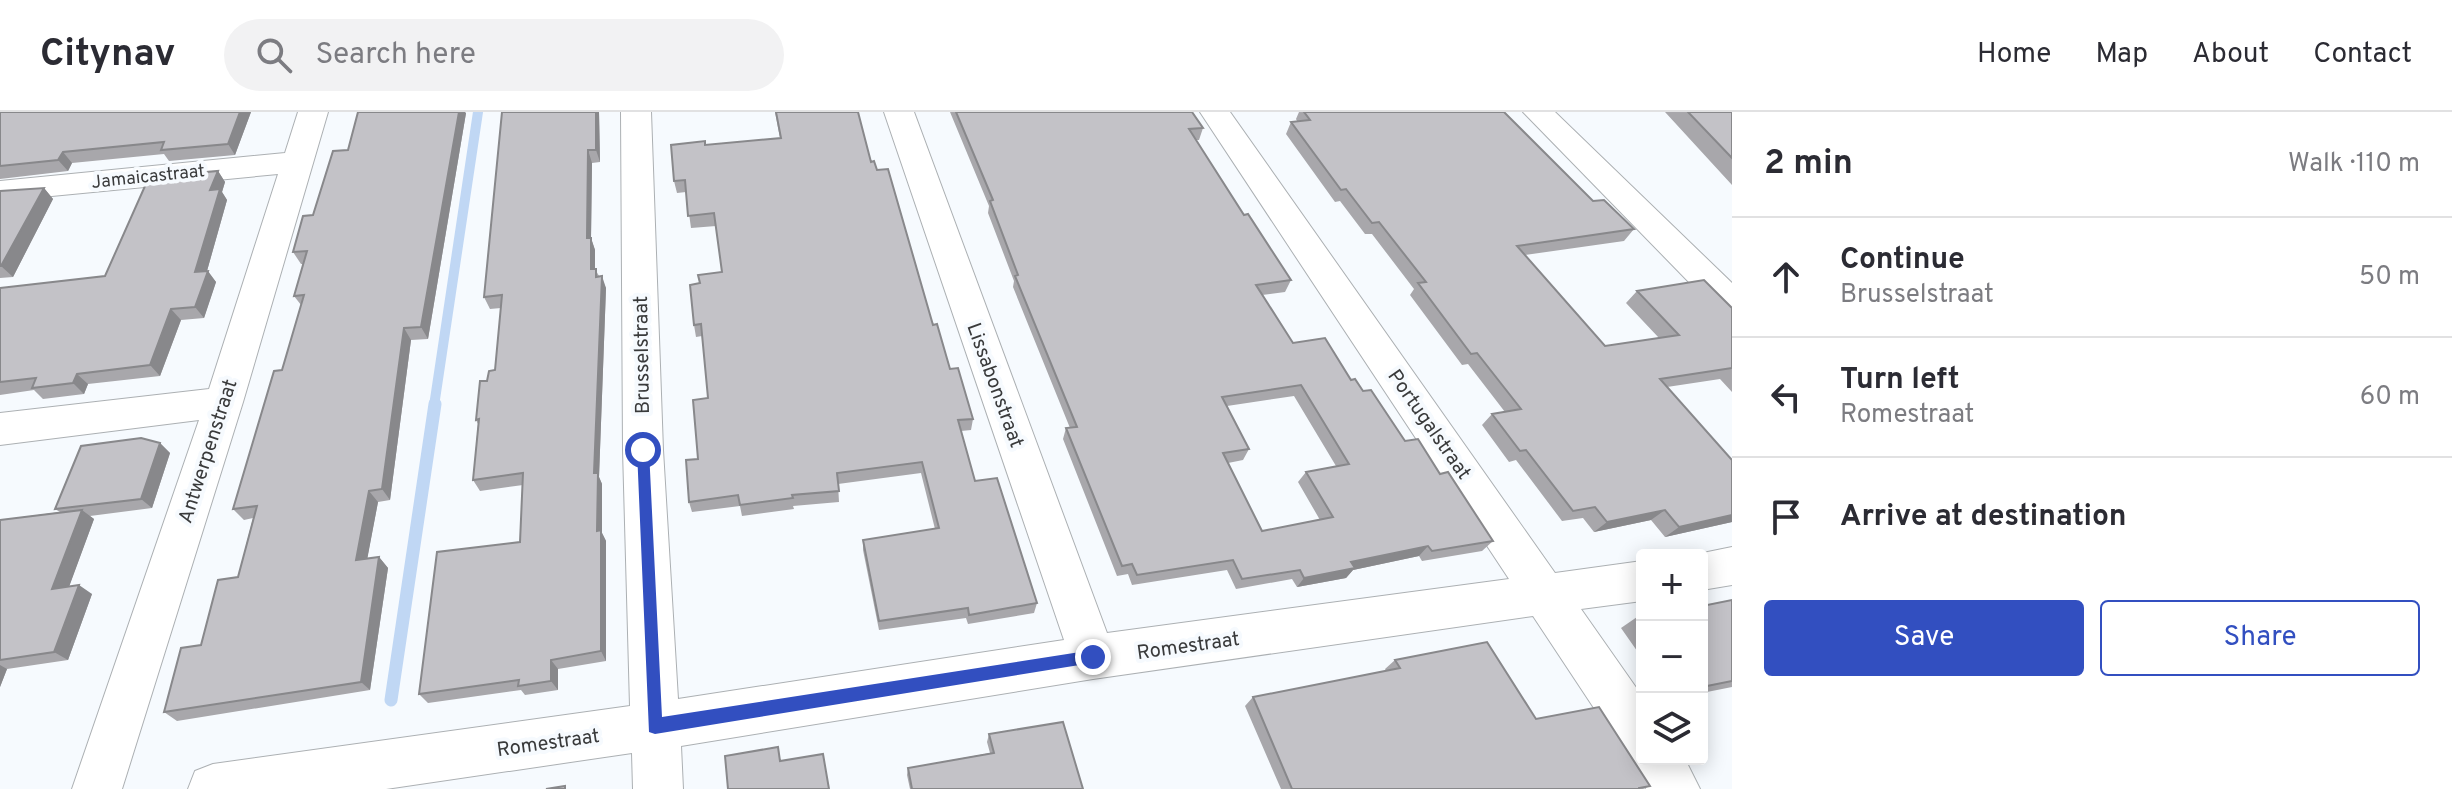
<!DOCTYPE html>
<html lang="en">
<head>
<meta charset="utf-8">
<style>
  :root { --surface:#fff; --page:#f2f2f3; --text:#2b2b33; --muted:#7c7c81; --line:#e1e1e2; --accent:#324fc0 }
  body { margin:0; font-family:Overpass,sans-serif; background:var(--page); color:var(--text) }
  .controls { position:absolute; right:24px; bottom:24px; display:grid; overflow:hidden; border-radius:8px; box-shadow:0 4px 20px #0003 }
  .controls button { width:72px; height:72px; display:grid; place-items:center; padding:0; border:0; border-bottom:2px solid var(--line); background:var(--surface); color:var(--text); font:40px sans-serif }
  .stop { position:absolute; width:24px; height:24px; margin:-18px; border:6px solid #324fc0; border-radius:50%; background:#fff }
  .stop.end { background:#324fc0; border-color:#fff; box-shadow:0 2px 8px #0008 }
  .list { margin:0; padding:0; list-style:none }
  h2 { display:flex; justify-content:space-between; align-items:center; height:104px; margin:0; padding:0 32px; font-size:34px }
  h2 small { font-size:26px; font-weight:400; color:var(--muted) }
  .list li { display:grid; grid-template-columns:52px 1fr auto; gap:24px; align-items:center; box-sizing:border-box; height:120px; padding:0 32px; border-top:2px solid var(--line) }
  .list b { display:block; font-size:30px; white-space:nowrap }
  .list p { margin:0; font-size:26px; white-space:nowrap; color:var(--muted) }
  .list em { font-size:26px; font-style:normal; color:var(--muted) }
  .actions { display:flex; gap:16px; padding:24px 32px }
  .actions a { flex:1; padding:18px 0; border:2px solid var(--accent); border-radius:8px; text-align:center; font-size:28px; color:var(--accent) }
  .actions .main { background:var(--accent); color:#fff }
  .icon { flex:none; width:44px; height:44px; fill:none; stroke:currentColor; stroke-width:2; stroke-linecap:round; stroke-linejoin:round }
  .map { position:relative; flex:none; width:1732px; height:677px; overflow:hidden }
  header { display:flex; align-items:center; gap:48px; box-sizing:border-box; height:112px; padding:0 40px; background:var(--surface); border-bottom:2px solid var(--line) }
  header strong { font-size:38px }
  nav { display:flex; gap:44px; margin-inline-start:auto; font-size:28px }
  .search { width:560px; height:72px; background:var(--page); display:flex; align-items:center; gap:20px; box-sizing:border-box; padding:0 28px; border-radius:44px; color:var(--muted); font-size:30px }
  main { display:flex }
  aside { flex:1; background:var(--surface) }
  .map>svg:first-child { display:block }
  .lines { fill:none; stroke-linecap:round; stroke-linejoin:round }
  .stream-far1 { stroke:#c0d7f4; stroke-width:10 }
  .stream { stroke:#c0d7f4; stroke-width:13 }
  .minor-casing { stroke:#acb0b3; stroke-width:2 }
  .minor { fill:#fff; fill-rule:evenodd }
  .wall { fill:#a8a7ab; fill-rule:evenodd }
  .shaded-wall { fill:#88888b }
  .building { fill:#c3c2c7; stroke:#88888b; stroke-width:2; fill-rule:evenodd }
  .route { fill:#324fc0 }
  .labels { text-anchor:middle; stroke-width:8; stroke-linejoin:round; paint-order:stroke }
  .far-street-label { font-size:18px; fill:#393a3b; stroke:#f6fafe }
  .street-label { font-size:20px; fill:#393a3b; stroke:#f6fafe }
</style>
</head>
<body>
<header>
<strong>Citynav</strong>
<div class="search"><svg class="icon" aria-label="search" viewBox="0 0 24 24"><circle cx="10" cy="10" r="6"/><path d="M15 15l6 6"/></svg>Search here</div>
<nav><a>Home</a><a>Map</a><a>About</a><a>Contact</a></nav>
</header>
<main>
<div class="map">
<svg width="1732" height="677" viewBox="0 0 1732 677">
  <rect width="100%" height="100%" fill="#f6fafe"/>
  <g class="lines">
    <path class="stream-far1" d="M434 294 478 0"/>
    <path class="stream" d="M391 588 435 292"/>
    <g class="minor-casing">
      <path id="minor" d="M298 0H328L243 290 122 677H72L199 308 0 333V301L209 277 278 62 0 89V69L285 41Z
        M621 0H651L663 338 678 587 1064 528 884 0H914L1107 521 1509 467 1200 0H1230L1555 461 1642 449V489L1581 497 1642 584V647H1685L1700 677H1646L1632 646 1625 643 1533 504 1093 567 681 634 683 677H633L632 641 386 677H188L195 659 213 652 630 594 623 338Z
        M1523 0H1555L1732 171V205L1719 201Z
        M1732 435V473L1702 478V443H1693Z"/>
    </g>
    <use href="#minor" class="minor"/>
  </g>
  <path class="wall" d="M0 0H251L235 43 169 49 164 42 72 51 68 59 0 67Z
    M599 0 600 50 592 51 591 126 595 138V157L606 176 599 365 602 372V421L606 429V549L558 557V578L525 583 521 578 428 591 419 582 520 430 523 373 480 379 473 368 478 312 476 308 487 269 495 258 501 196 490 197 484 185Z
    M775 0H858L871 50 950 257 973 307 971 318 961 319 975 369 1037 491 1034 501 968 512 966 506 879 518 863 438V428L935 417 921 361 838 372 839 390 793 394 794 397 742 404 740 394 692 400 689 390 698 347 708 286 702 224 696 225 694 213 700 171 722 160 716 114 691 116 686 80 677 81 674 69 705 33 780 26Z
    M950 0H1192L1203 16 1199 28H1196L1244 103 1291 168 1285 180 1262 183 1293 231 1351 268 1363 279 1405 329 1440 362 1493 429 1482 439 1422 449 1419 444 1353 458 1346 466 1297 475 1292 467 1236 477 1227 458 1132 473 1128 462 1117 464 1063 327 1066 316H1070L1013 175 1014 169 988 101 989 94ZM1294 284 1336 354 1306 360 1298 370 1320 408 1262 419 1228 351 1243 348 1249 337 1227 294Z
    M1299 0H1504L1593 89 1634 117 1624 129 1525 143 1605 234 1659 226 1626 191 1637 179 1732 196V280L1720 267 1667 275 1732 410 1665 425 1651 408 1594 420 1583 406 1562 409 1516 348 1509 350 1482 313 1492 302 1505 300 1468 252 1462 253 1410 183 1414 177 1372 122H1365L1340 89 1335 90 1286 22 1291 10 1297 9 1296 7Z
    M1665 0H1732V73Z
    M466 1 428 227 411 228 390 388 378 390 367 447 379 445 388 456 370 578 177 609 164 600 238 465 253 406 244 408 233 397 282 258 301 193 294 184 303 152H301L293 140 348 38Z
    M218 59 225 70 222 80 227 88 207 159 216 170 204 206 181 208 160 264 88 272 84 282 43 287 34 278 0 283V176L105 164Z
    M44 76 53 87 13 165 0 166V79Z
    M160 331 170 341 152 396 90 404 94 407 69 474 92 482 68 548 7 557 0 575V408L60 400 55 397Z
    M1732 488V575L1702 581V494Z
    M1637 505H1642V546L1621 516Z
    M1395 548 1536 607 1650 674 1643 677H1281L1245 594 1253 585 1386 559 1385 557Z
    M989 622 1083 677H910L907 663 908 656 990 641 987 630Z"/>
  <path class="shaded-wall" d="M240 0H251L235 43 228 32Z
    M459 0H465L466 1 428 227 421 215Z
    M596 0H599L600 50 596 38Z
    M588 38 592 51 591 126 595 138V170L591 157 587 126Z
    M63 40 72 51 68 59 58 48Z
    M218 59 225 70 222 80 227 88 205 166 208 159 216 170 204 206 195 195V160L210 78Z
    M44 76 53 87 13 165 1 154Z
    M602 164 606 176 599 365 602 372V421L606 429V549L601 539 594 361Z
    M171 197 181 208 160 264 150 253Z
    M404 216 411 228 390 388 382 377Z
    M77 262 88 272 84 282 73 271Z
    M160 331 170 341 152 396 141 387Z
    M369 379 378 390 365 459 356 448Z
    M82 398 94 407 65 486 52 477Z
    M1665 398 1651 408 1594 420 1607 410Z
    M1732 403V410L1665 425 1679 415Z
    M1428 434 1419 444 1353 458 1346 466 1297 475 1304 466 1351 450Z
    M379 445 388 456 370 578 361 570Z
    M79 473 92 482 68 548 54 540Z
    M551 548 558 557V578L551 569Z
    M0 553 7 557 0 575Z"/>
  <path class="building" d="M0 0H240L228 32 161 38 164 30 63 40 58 48 0 54Z
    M358 0H459L421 215 404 216 382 377 369 379 356 448 379 445 361 570 164 600 181 536 201 533 218 468 238 465 257 394 233 397 274 259 282 258 304 183 294 184 307 139 293 140 303 104 313 103 333 39 348 38Z
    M502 0H596V38H588L587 126H591V157H596V165L602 164 594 361H598L597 419 601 418V539L551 548V569L518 574 519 568 419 582 437 440 520 430 523 361 473 368 479 307 476 308 480 269H487L489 259 495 258 502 183 484 185Z
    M776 0H858L871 50 874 49 877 58 888 57 933 213 937 212 950 257 958 256 973 307 958 308 975 369 997 366 1037 491 969 503 968 496 879 509 863 428 939 416 922 350 837 361 839 379 792 383 793 386 740 393 738 383 689 390 686 348 698 347 693 288 708 286 701 212 694 213 690 173 700 171 698 163 722 160 714 101 688 104 685 68 674 69 671 33 705 29V33L781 26Z
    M956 0H1192L1203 16 1189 17 1244 103 1248 102 1291 168 1256 173 1293 231 1325 226 1351 268 1355 267 1363 279 1371 278 1405 329 1418 327 1440 362 1448 360 1493 429 1432 439 1428 434 1351 450 1355 456 1304 466 1300 458 1242 467 1233 448 1137 463 1132 452 1122 454 1066 316 1077 315 1015 164 1018 163 990 89 993 88ZM1301 273 1349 352 1306 360 1333 405 1262 419 1223 341 1249 337 1222 285Z
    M1304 0H1504L1593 89 1604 88 1634 117 1517 134 1605 234 1679 223 1637 179 1704 168 1732 196V256L1660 267 1732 348V403L1679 415 1665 398 1607 410 1595 395 1573 399 1526 338 1520 339 1492 302 1521 297 1477 241 1471 242 1418 171 1426 170 1379 110 1372 111 1346 77 1341 78 1291 10 1310 8Z
    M1688 0H1732V46Z
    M218 59 210 78 220 77 195 160 208 159 195 195 171 197 150 253 77 262 73 271 32 276 36 266 0 270V176L105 164 149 65Z
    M44 76 1 154H0V79Z
    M141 326 160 331 141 387 55 397 81 334Z
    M82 398 52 477 79 473 54 540 0 548V408Z
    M1732 488V569L1702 575V494Z
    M1487 530 1536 607 1599 595 1650 674 1639 676V677H1292L1253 585 1400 556 1395 548Z
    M1063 610 1083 677H912L908 656 994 641 989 622Z
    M778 635 780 649 823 642 829 677H728L725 644Z
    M565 674V677H546Z"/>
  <path class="route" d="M643 333 649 338 662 605 1093 538 1098 540V550L655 622 649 620 637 338Z"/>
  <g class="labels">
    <g class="far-street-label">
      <text transform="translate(148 64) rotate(-6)" y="6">Jamaicastraat</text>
    </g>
    <g class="street-label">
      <text transform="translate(641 243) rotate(-91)" y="7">Brusselstraat</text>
      <text transform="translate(996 273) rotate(70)" y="7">Lissabonstraat</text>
      <text transform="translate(1430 312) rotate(55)" y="7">Portugalstraat</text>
      <text transform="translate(207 339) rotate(-72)" y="7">Antwerpenstraat</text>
      <text transform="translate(1188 533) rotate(-8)" y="7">Romestraat</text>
      <text transform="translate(548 630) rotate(-8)" y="7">Romestraat</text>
    </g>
  </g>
</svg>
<div class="controls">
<button>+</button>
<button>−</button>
<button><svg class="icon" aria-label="layers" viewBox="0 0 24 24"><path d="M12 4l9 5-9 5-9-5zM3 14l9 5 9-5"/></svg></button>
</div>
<div class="stop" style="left:643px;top:338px"></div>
<div class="stop end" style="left:1093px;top:545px"></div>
</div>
<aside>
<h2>2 min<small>Walk · 110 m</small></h2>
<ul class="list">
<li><svg class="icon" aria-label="ahead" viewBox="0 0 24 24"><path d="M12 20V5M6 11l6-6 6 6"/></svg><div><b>Continue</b><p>Brusselstraat</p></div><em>50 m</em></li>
<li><svg class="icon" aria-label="left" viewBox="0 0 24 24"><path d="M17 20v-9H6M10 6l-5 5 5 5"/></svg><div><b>Turn left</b><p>Romestraat</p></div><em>60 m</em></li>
<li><svg class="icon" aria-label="arrive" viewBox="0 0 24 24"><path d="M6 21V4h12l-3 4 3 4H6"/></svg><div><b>Arrive at destination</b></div></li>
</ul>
<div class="actions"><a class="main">Save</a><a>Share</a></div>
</aside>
</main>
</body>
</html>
